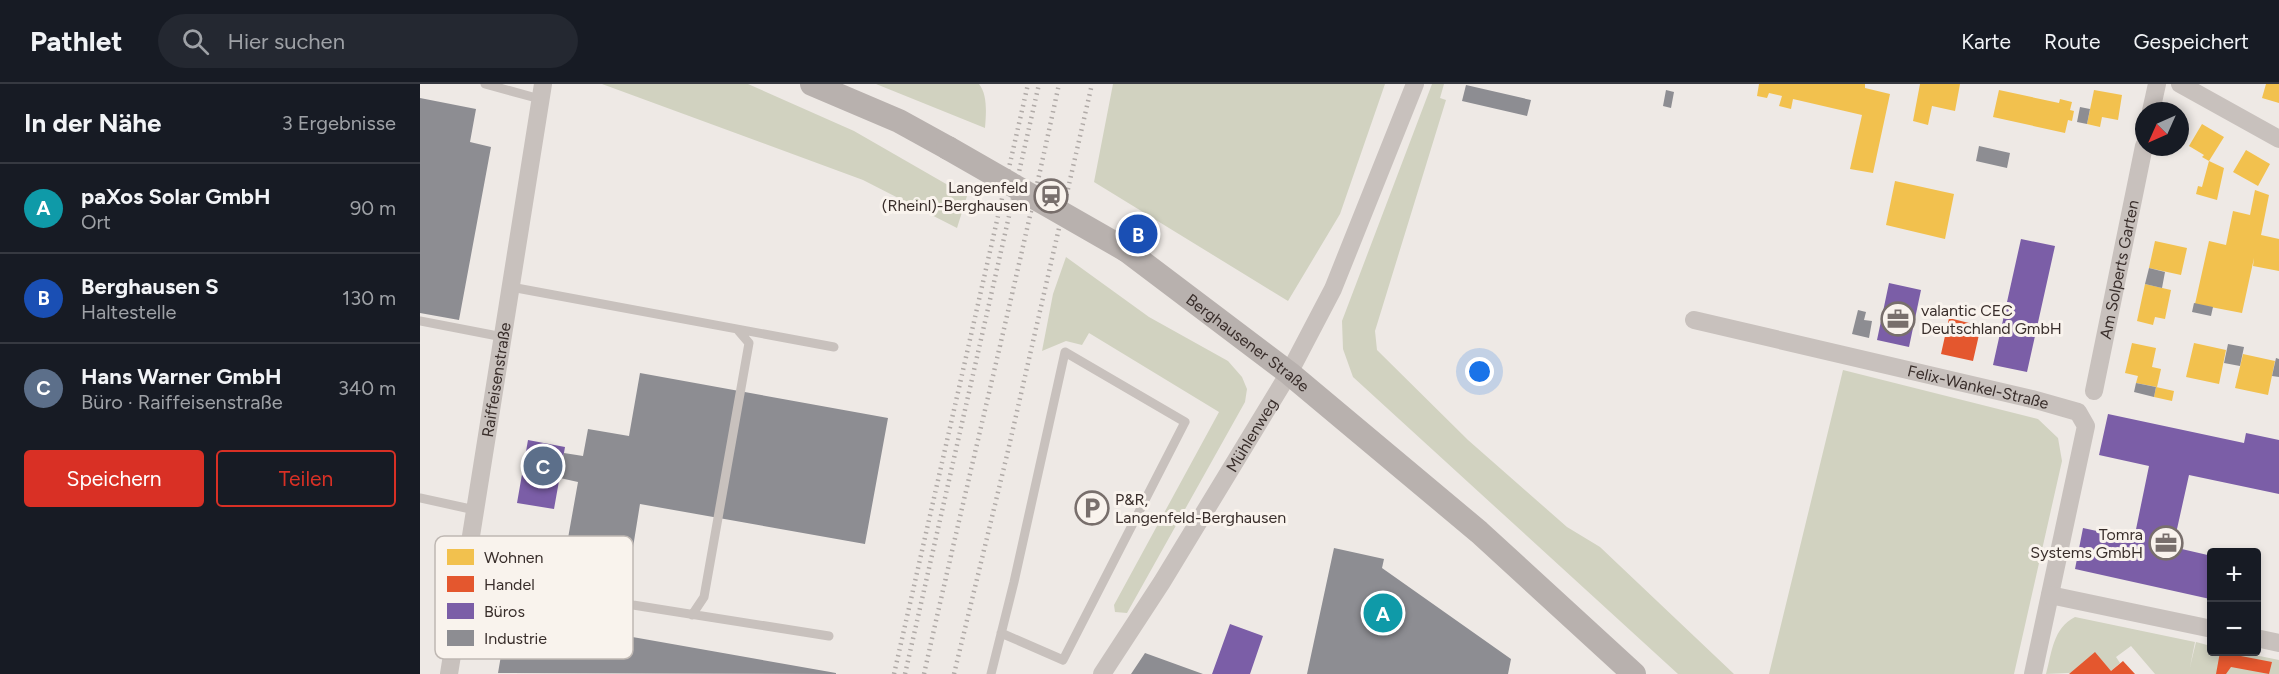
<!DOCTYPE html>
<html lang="de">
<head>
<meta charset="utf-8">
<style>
  :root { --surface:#171b24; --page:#242831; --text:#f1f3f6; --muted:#9ea1a6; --line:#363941; --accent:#d93025 }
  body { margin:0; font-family:Figtree,sans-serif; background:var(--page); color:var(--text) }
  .controls { position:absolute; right:18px; bottom:18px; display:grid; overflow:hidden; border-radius:6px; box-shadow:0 3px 9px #0003 }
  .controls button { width:54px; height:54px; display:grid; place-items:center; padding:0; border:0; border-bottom:2px solid var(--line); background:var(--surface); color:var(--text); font:30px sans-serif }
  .compass { position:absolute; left:1715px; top:18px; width:54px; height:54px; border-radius:50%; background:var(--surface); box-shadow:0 3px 9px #0003; rotate:225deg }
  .you { position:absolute; left:1060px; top:288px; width:21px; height:21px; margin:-15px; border:4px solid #fff; border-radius:50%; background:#1a73e8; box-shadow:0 0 0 9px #1a73e833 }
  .badge { display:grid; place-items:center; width:39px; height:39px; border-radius:50%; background:var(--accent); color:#fff; font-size:20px; font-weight:700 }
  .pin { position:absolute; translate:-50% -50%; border:3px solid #fff; box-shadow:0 2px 6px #0006 }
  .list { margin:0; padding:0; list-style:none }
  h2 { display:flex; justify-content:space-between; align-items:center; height:78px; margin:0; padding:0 24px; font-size:26px }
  h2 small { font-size:20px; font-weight:400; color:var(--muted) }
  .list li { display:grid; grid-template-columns:39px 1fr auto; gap:18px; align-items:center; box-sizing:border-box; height:90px; padding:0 24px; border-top:2px solid var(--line) }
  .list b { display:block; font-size:22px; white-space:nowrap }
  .list p { margin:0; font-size:20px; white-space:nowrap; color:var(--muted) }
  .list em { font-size:20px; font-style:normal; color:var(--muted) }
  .actions { display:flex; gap:12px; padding:18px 24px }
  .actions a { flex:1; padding:14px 0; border:2px solid var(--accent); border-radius:6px; text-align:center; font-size:21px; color:var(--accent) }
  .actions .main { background:var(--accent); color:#fff }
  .icon { flex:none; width:33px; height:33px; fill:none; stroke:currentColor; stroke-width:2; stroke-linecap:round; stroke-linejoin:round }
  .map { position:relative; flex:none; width:1859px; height:590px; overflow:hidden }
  header { display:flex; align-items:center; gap:36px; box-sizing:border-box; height:84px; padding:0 30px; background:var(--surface); border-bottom:2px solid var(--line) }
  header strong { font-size:28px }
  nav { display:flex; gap:33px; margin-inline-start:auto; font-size:21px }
  .search { width:420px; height:54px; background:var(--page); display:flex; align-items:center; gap:15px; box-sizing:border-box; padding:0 21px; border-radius:33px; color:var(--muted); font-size:22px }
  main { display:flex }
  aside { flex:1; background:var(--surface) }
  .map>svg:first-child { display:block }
  .green { fill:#d1d2c0 }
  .homes { fill:#f2c14e }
  .shops { fill:#e4572e }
  .offices { fill:#7b5ea7 }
  .industry { fill:#8d8d92 }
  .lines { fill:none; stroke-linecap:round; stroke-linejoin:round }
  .lane { stroke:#c8c1bd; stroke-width:9 }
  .street { stroke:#c8c1bd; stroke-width:18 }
  .secondary { stroke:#b8b1ae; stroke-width:24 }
  .rail { stroke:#b0aaa7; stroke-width:4.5; stroke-dasharray:1.5 4.5; stroke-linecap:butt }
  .secondary-bridge { stroke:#b8b1ae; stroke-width:24 }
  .labels { text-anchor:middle; stroke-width:6; stroke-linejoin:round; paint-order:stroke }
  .poi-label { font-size:16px; fill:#392e2b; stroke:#f9f3ed; text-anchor:end }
  .street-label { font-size:16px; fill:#392e2b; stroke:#f9f3ed }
  .key { fill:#f9f3ed; stroke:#bfb8b3; stroke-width:1.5 }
  .key-label { font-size:16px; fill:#392e2b }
</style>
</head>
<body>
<header>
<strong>Pathlet</strong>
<div class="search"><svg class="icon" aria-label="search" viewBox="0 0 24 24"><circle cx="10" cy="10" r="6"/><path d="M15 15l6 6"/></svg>Hier suchen</div>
<nav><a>Karte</a><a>Route</a><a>Gespeichert</a></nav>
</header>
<main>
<aside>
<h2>In der Nähe<small>3 Ergebnisse</small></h2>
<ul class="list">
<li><span class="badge" style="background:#0f9aa8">A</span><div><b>paXos Solar GmbH</b><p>Ort</p></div><em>90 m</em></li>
<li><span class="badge" style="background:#1a4fb4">B</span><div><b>Berghausen S</b><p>Haltestelle</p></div><em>130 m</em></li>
<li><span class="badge" style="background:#5c6f8a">C</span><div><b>Hans Warner GmbH</b><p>Büro · Raiffeisenstraße</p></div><em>340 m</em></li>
</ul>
<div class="actions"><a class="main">Speichern</a><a>Teilen</a></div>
</aside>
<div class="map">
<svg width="1859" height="590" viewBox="0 0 1859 590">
  <rect width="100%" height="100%" fill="#eee9e5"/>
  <path class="green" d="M182 0H328L434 47 547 112 537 144 443 96Z
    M456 0H559C568 11 566 31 565 44Z
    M693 0H965L920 130 868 217 674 98Z
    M1012 0H1024L1020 14 1026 16 955 247 957 266 1048 356 1147 443 1180 463 1314 590H1258L933 293 923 265 922 237Z
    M646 173 729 233 808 277 822 293 827 305 825 318 707 529 695 528 694 521 799 328 669 249 662 261 646 257 622 267 633 210Z
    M1423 286 1618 335 1638 354 1642 377 1594 590H1349Z
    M1655 533 1775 558 1770 583 1776 558 1791 562 1792 568H1820L1859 576V590H1735L1711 562 1696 573 1700 579 1691 587 1626 590C1632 568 1633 544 1655 533Z"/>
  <path class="homes" d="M1339 0H1445V4L1470 10 1453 89 1430 85 1442 31 1373 15 1371 25 1359 22 1362 12 1349 9 1347 14 1337 12Z
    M1500 0H1540L1535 27 1512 22 1508 41 1493 37Z
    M1846 0H1859V19L1842 14Z
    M1579 6 1639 19 1640 15 1652 18 1650 26 1654 27 1652 37 1648 36 1645 49 1573 33Z
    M1674 6 1702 11 1698 36 1682 33 1680 43 1667 40Z
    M1782 40 1804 53 1789 77 1782 73 1784 71 1769 62Z
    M1826 66 1850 80 1838 102 1813 88Z
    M1789 77 1804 84 1797 116 1776 110 1778 102 1782 103Z
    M1475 97 1534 110 1525 155 1466 141Z
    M1835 106 1849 111 1841 151 1859 155V187L1833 182 1834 174 1822 229 1775 220 1789 157 1806 161 1813 127 1830 131Z
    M1735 157 1767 164 1761 191 1729 184Z
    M1725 200 1751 206 1745 235 1735 233 1733 241 1717 237Z
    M1712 259 1736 264 1732 283 1741 285 1737 303 1716 299 1718 292 1705 289Z
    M1774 259 1806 266 1799 300 1766 293Z
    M1823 270 1855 277 1848 311 1815 304Z
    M1736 303 1754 307 1752 317 1734 313Z"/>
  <path class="shops" d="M1529 234 1561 242 1553 277 1521 270Z
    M1675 568 1691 587 1703 577 1715 590H1649Z
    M1800 568 1852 578 1849 590 1811 583 1806 590H1796Z"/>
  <path class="offices" d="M1601 155 1635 162 1607 288 1573 281Z
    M1469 199 1501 206 1489 263 1457 256Z
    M1688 330 1824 359 1826 349 1859 356V410L1769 391 1753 463 1792 472 1790 515 1655 485 1663 444 1714 455 1729 382 1679 371Z
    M108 356 145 363 134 425 97 419Z
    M810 540 843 552 830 590H792Z"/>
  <path class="industry" d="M1046 1 1111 16 1107 32 1042 17Z
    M1246 6 1254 8 1251 24 1243 22Z
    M0 14 56 25 50 58 71 63 39 236 0 229Z
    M1660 23 1670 25 1667 40 1657 38Z
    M1559 62 1590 69 1587 84 1556 77Z
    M1729 184 1745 188 1742 204 1725 200Z
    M1774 219 1793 223 1791 232 1772 228Z
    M1438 226 1446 228 1444 236 1452 237 1449 254 1432 250Z
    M1808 260 1824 263 1820 282 1804 279Z
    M1856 274 1859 275V293L1852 292Z
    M220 289 468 334 445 460 220 420 210 482 145 471 158 398 140 394 144 369 163 372 168 345 209 352Z
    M1716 299 1736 303 1734 313 1714 308Z
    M914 464 964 475 962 484 1091 575 1088 590H887Z
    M88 531 416 589V590L78 589Z
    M725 569 783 590H711Z"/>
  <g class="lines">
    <path class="lane" d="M65 0 120 15
      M91 203 414 263
      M0 237 83 253
      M0 414 55 426
      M45 489 213 521 409 552
      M272 531 284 513 329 259 317 245
      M571 590 594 498 645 268 765 338 643 576 581 549"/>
    <g class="street">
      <path d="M1760 0 1859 55"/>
      <path d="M1731 27 1737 0"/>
      <path id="s1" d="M1274 236 1612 315 1658 328 1666 342 1613 590"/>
      <path id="s2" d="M1674 307 1724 62"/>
      <path d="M1630 511 1792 545"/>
      <path d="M1836 554 1859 559"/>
      <path id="s3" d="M29 590 123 0"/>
      <path id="s4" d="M682 590 742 498 869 289 913 205 995 0"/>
    </g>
    <g class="secondary">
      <path d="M392 0 479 37 528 64"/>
      <path id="s5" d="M706 166 869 289 1059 448 1214 590"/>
    </g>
    <path class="rail" d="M474 590 608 0
      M485 590 619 0
      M504 590C548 393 597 197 639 0
      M534 590 587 371 672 0"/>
    <path class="secondary-bridge" d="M528 64 706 166"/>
  </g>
  <defs>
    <g id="station-ring" transform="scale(1.725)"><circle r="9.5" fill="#f9f3ed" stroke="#786f6c" stroke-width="1.5"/><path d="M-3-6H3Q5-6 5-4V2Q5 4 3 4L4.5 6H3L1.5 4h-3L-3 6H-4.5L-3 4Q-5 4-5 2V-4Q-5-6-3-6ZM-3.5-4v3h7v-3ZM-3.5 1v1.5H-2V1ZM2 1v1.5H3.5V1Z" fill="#786f6c"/></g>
    <g id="office-ring" transform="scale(1.725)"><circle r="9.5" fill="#f9f3ed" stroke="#786f6c" stroke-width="1.5"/><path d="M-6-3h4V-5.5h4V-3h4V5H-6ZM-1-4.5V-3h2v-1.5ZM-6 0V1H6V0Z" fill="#786f6c"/></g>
    <g id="parking-ring" transform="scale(1.725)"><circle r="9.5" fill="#f9f3ed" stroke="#786f6c" stroke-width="1.5"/><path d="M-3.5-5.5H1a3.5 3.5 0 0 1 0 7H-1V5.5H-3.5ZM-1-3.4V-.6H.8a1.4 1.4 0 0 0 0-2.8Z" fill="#786f6c"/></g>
  </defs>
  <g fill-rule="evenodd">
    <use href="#station-ring" x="631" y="112"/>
    <use href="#office-ring" x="1478" y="235"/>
    <use href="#parking-ring" x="672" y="424"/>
    <use href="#office-ring" x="1746" y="459"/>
  </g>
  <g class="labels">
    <g class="poi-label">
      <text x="608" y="109">Langenfeld<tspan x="608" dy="18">(Rheinl)-Berghausen</tspan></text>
      <text x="1501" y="232" text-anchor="start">valantic CEC<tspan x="1501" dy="18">Deutschland GmbH</tspan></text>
      <text x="695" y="421" text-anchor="start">P&amp;R,<tspan x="695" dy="18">Langenfeld-Berghausen</tspan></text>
      <text x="1723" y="456">Tomra<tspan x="1723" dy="18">Systems GmbH</tspan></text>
    </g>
    <g class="street-label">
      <text dy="6" stroke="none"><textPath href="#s2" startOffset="124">Am Solperts Garten</textPath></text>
      <text dy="6" stroke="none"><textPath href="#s5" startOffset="153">Berghausener Straße</textPath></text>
      <text dy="6" stroke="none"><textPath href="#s3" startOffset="298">Raiffeisenstraße</textPath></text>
      <text dy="6" stroke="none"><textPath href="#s1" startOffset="292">Felix-Wankel-Straße</textPath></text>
      <text dy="6" stroke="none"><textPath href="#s4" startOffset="282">Mühlenweg</textPath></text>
    </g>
  </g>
  <rect x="15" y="452" width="198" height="123" rx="9" class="key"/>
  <rect x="27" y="465" width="27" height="16" fill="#f2c14e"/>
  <rect x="27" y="492" width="27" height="16" fill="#e4572e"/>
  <rect x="27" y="519" width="27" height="16" fill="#7b5ea7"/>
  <rect x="27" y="546" width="27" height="16" fill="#8d8d92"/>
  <g class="key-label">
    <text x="64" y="479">Wohnen</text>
    <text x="64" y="506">Handel</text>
    <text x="64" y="533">Büros</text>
    <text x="64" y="560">Industrie</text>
  </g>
</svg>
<div class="controls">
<button>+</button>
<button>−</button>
</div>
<svg class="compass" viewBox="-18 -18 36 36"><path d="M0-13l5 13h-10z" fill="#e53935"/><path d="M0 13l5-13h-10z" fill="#9ea1a6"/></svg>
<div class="you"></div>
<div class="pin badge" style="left:963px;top:529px;background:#0f9aa8">A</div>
<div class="pin badge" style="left:718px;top:150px;background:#1a4fb4">B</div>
<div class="pin badge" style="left:123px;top:382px;background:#5c6f8a">C</div>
</div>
</main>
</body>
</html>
